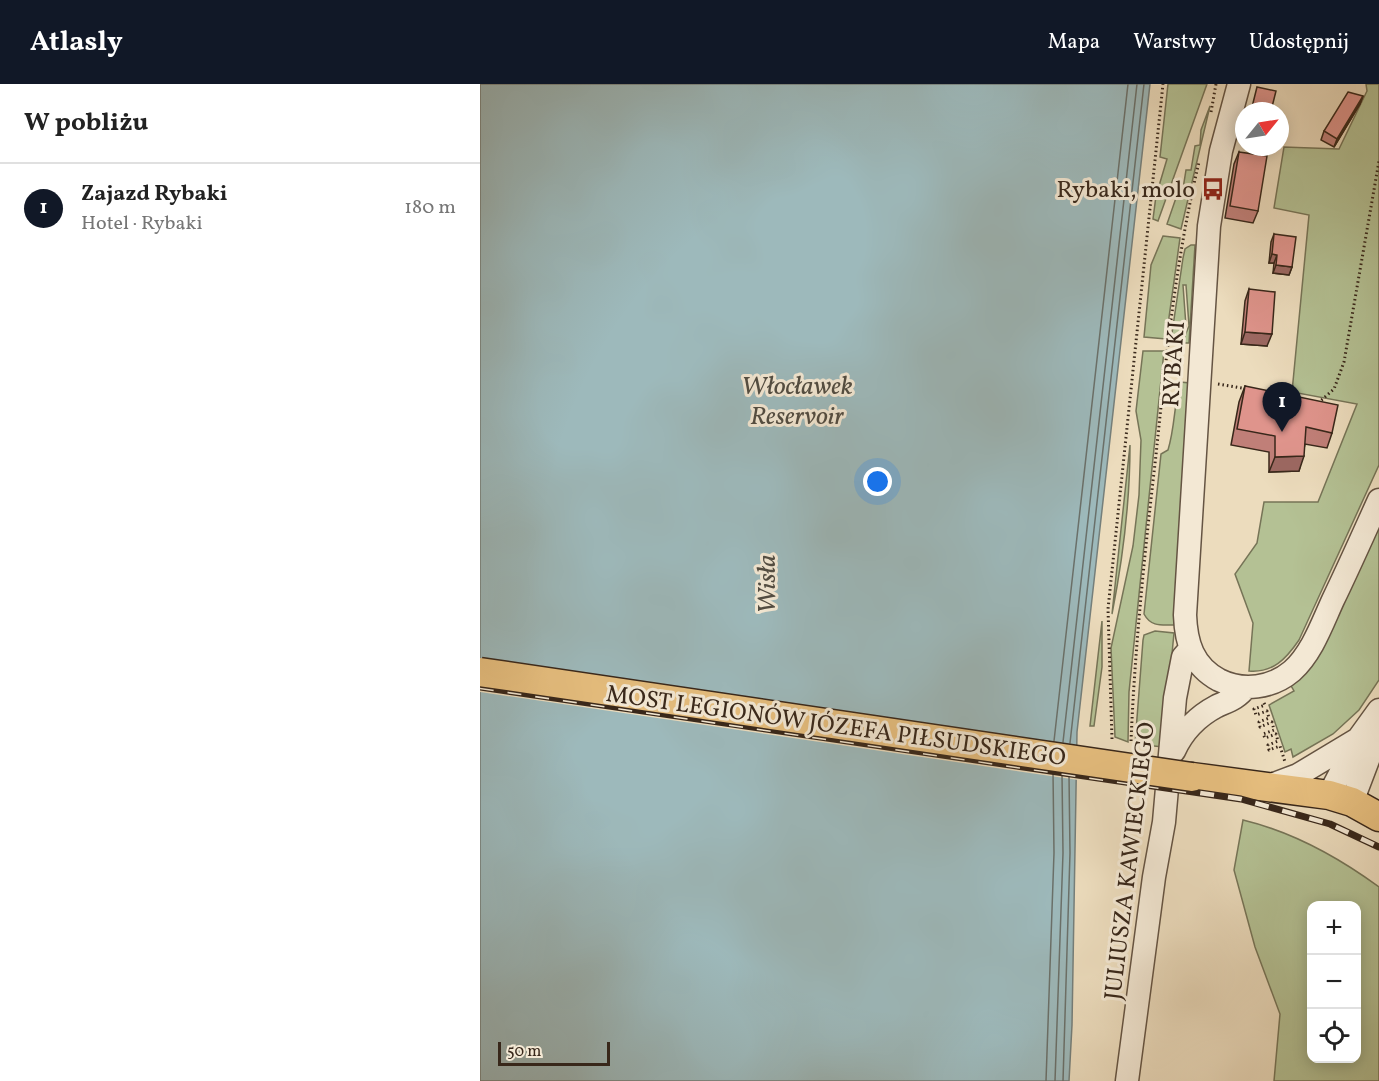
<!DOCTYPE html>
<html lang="pl">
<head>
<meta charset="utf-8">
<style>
  :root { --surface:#fff; --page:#f6f6f6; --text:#222; --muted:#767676; --line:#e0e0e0; --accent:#111827 }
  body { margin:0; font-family:Vollkorn,serif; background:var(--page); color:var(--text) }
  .controls { position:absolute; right:18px; bottom:18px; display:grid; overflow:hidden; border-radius:12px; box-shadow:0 3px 15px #0003 }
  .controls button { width:54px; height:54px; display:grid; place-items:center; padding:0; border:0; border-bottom:2px solid var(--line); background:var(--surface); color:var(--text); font:30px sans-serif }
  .compass { position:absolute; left:755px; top:18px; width:54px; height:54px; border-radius:50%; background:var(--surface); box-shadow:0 3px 15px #0003; rotate:60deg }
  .scale { position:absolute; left:18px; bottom:15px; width:112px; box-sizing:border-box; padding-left:6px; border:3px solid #38271a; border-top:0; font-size:16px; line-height:21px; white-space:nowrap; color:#38271a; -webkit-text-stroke:4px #f3e8d4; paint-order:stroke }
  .you { position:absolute; left:398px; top:398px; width:21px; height:21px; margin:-15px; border:4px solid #fff; border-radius:50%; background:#1a73e8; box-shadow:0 0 0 9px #1a73e833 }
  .badge { display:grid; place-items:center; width:39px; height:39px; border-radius:50%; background:var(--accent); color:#fff; font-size:20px; font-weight:700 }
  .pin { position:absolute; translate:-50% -50px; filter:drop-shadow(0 2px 3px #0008) }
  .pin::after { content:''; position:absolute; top:32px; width:21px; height:18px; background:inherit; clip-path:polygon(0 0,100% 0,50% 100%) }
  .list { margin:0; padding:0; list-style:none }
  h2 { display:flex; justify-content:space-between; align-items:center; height:78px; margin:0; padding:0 24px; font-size:26px }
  h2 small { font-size:20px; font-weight:400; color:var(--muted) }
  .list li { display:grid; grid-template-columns:39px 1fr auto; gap:18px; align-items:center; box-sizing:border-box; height:90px; padding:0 24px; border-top:2px solid var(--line) }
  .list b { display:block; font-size:22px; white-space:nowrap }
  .list p { margin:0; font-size:20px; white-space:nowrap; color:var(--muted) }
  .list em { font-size:20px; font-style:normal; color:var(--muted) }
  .icon { flex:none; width:33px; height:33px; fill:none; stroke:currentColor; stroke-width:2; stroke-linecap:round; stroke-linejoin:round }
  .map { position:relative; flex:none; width:899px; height:997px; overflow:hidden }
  header { display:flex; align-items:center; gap:36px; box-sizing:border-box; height:84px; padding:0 30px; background:var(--accent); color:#fff }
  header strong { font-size:28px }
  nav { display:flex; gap:33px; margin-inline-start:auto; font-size:21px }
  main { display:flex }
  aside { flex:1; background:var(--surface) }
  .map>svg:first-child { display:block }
  .green { fill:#b4c194; stroke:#767457; stroke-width:1.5; fill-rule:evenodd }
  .water { fill:#9db9bb; stroke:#757f7b; stroke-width:1.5 }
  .pier { fill:#ecdcbd }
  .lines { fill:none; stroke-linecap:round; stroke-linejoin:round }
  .shore { stroke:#6a706a; stroke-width:1.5 }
  .minor-casing { stroke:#655443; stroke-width:25 }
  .major-casing { stroke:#38271a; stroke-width:31 }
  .path { stroke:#38271a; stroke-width:3; stroke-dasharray:1.5 3; stroke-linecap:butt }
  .minor { stroke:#f3e8d4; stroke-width:22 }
  .major { stroke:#e6be7e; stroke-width:28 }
  .rail-casing { stroke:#38271a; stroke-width:7 }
  .rail { stroke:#f3e8d4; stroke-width:4.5; stroke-dasharray:14; stroke-linecap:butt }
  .major-bridge-casing { stroke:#38271a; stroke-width:31; stroke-linecap:butt }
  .major-bridge { stroke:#e6be7e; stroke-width:28 }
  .wall { fill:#c07f78; stroke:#38271a; stroke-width:1.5 }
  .shaded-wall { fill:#9c6862; stroke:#38271a; stroke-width:1.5 }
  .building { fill:#df948c; stroke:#38271a; stroke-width:1.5 }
  .labels { text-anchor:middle; stroke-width:6; stroke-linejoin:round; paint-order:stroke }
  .poi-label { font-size:24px; fill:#38271a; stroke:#f3e8d4; text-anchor:end }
  .street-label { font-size:24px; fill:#38271a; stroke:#f3e8d4 }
  .water-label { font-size:26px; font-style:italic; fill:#514c42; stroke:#f3e8d4 }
</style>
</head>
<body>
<header>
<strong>Atlasly</strong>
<nav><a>Mapa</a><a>Warstwy</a><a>Udostępnij</a></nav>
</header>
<main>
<aside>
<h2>W pobliżu<small></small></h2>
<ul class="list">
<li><span class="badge">1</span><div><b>Zajazd Rybaki</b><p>Hotel · Rybaki</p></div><em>180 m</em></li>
</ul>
</aside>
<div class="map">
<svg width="899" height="997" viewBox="0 0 899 997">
  <rect width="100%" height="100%" fill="#ecdcbd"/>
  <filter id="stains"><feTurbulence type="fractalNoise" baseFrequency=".00333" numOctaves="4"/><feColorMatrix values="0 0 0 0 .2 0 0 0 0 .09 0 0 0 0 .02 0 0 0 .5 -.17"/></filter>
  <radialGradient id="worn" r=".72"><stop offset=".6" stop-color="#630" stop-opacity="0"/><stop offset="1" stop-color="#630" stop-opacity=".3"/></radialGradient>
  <path class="green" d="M688 0H727L678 137 673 135 676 112 687 75 680 73Z
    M886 0H899V381L819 556C806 575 793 589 769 587L773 539 755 490 777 459 784 418H838L877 320 812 308 829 131 794 124 804 63 859 65 887 7Z
    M730 22 701 145 687 140 697 111H702L706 86H711L715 62 720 61 721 46Z
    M683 152 700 154 686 255 664 253 671 181Z
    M711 161H715L709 259H702L709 242 706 201H703L706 242 699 258 691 256 703 174 705 165Z
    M663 267H684L649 608 648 658 635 653 631 564 653 462 659 411 661 356 656 327Z
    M700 298 710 299 694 541C681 541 671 543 664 530L681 370 688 366C695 343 694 321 700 298Z
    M650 361C650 418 643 474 632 530Z
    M899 436V596L879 626 853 650 813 673 811 665 805 668 789 621 814 607 810 600Z
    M622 537V583L614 642H610Z
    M675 547 694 549 683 663 655 660 663 556 664 551Z
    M763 736C813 748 858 773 899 803V997H794L800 930 775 863 754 786ZM832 822H876V974H832Z"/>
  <path class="water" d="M0 0H670L597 648 592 941 589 997H0Z"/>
  <path class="pier" d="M0 575 599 663 598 696 0 608Z"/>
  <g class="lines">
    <path class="shore" d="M574 657 648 0
      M583 658 657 0
      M590 659 664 0
      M566 997 574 769 573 688
      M575 997 583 769 582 690
      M583 997 590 769 589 691"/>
    <g class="minor-casing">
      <path id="minor" d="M759 0 741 67 729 142 705 531C706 559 713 582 739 596 763 608 792 604 812 587 832 569 842 540 853 516 869 483 884 449 899 416
        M694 667C703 647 718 632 737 622 748 617 758 614 765 604
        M786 703 818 691 878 655
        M849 711 878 655 899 626
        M872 718 899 647
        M647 997 674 793 684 738 695 614 703 573 710 565"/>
    </g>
    <g class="major-casing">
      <path id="major" d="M712 693 849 711 872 718 899 733"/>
    </g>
    <path class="path" d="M731 28 736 0
      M738 300 767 305
      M838 319 854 305 864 278 899 77
      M784 619 785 621 774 625 776 631 787 627 789 634 779 638 780 643 792 638 794 646 783 650 785 654 796 650 798 657 788 661 789 666 800 662 805 678
      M632 655 628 525 683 0
      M651 657C655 561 665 466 676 371 686 273 696 174 719 78"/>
    <use href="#minor" class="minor"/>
    <use href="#major" class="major"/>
    <g class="rail-casing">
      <path id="rail" d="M0 603 761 715 850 740 899 763"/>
    </g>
    <use href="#rail" class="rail"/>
    <g class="major-bridge-casing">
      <path id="major-bridge" d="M0 588 712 693"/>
    </g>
    <use href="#major-bridge" class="major-bridge"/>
  </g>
  <path class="wall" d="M883 12 880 20 854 63 841 56 844 47Z
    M759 68 778 127 773 139 745 134 754 80Z
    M794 150 812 183 809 191 793 189 794 179H789L791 158Z
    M769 205 787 262 761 260 765 217Z
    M765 302 852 349 847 364 825 360 819 387 789 388V368L751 361 759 318Z"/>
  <path class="shaded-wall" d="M883 12 880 20 854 63 857 55Z
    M792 170 797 171 794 179H789Z
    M796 181 812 183 809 191 793 189Z
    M765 248 792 250 787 262 761 260Z
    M824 372 819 387 789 388 795 373Z"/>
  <path class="building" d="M777 3 796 7 791 27H771Z
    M868 8 883 12 857 55 844 47Z
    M759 68 787 72 778 127 750 122Z
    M794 150 816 153 812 183 796 181 797 171 792 170Z
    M769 205 795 208 792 250 765 248Z
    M765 302 858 321 852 349 826 343 824 372 795 373V352L757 345Z"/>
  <defs>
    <g id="bus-bare" transform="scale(1.8)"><path d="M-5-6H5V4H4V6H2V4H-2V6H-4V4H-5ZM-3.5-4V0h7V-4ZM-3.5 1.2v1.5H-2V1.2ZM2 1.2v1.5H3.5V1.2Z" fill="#8f2418" stroke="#f3e8d4" stroke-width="2.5" paint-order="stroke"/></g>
  </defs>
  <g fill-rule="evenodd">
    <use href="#bus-bare" x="733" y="105"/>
  </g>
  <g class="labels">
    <g class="poi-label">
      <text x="715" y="113">Rybaki, molo</text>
    </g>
    <g class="street-label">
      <text transform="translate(693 280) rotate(-86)" y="8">RYBAKI</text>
      <text transform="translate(356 641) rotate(8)" y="8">MOST LEGIONÓW JÓZEFA PIŁSUDSKIEGO</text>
      <text transform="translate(649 777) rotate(-83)" y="8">JULIUSZA KAWIECKIEGO</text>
    </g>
    <g class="water-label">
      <text x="317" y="310">Włocławek<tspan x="317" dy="30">Reservoir</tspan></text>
      <text transform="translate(286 500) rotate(-90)" y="9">Wisła</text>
    </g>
  </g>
  <rect width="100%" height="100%" filter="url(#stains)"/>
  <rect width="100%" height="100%" fill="url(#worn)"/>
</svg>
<div class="controls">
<button>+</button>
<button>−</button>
<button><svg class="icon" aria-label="locate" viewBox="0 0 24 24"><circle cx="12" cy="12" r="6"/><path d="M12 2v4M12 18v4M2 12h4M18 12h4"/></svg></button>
</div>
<svg class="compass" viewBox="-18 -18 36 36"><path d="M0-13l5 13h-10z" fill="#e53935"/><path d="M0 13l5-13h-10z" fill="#767676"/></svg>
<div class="scale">50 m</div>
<div class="you"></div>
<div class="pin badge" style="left:802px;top:348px">1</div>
</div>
</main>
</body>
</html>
